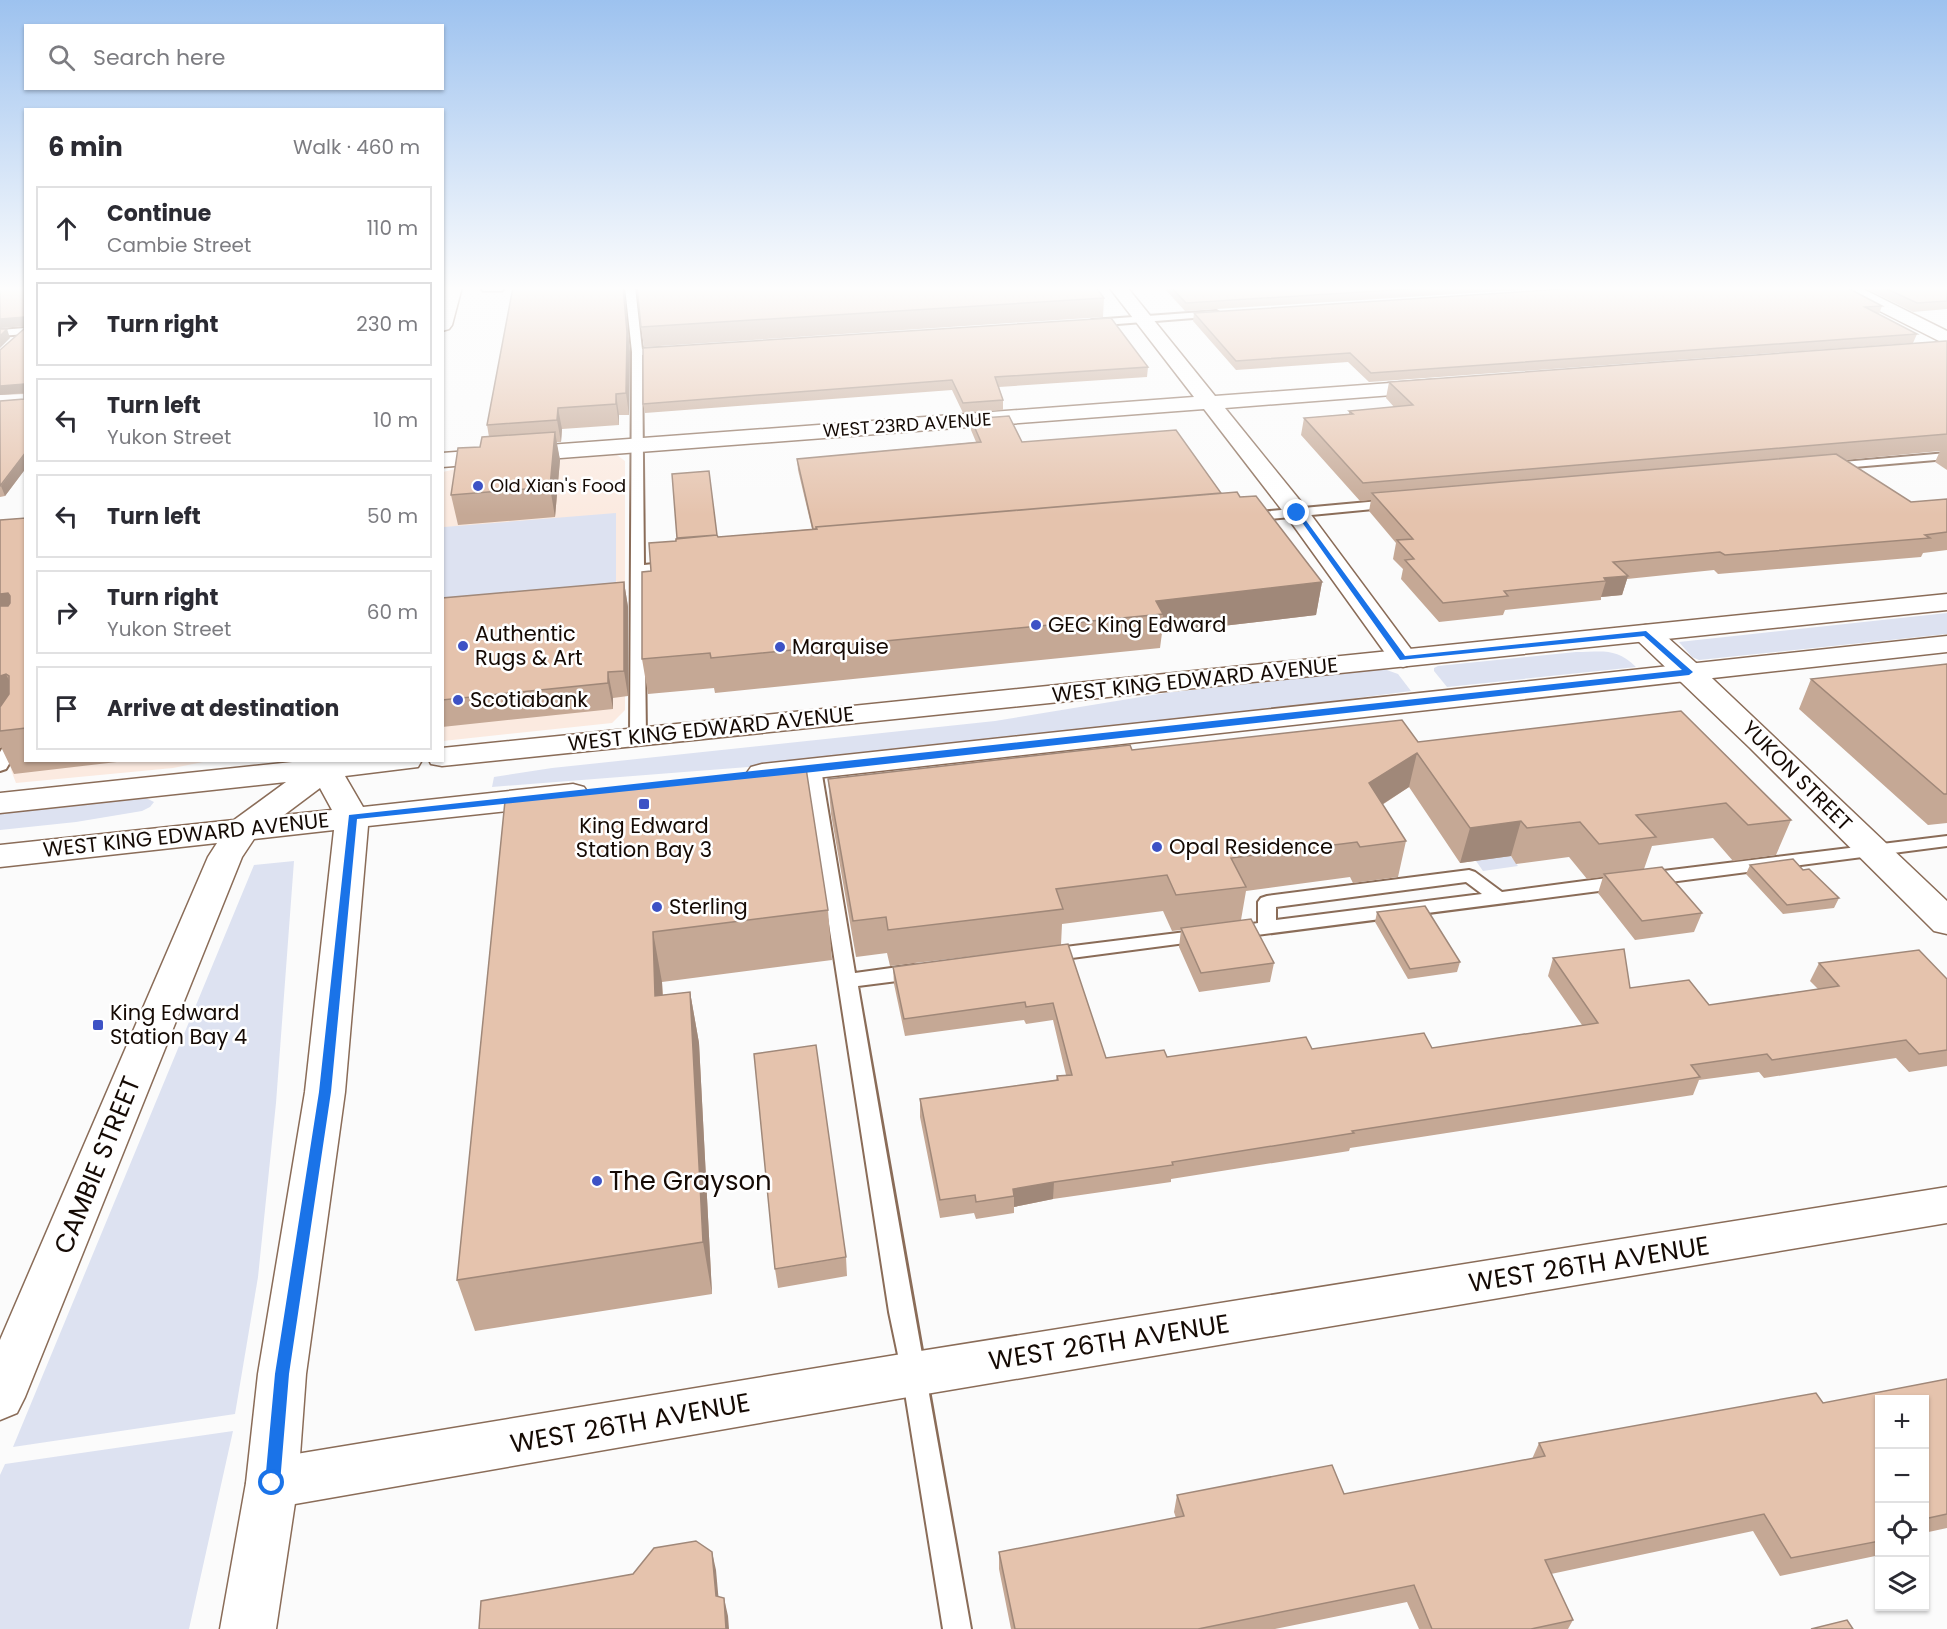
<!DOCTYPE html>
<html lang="en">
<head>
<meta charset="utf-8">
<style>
  :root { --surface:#fff; --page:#f2f2f3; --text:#2b2b33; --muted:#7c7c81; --line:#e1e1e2 }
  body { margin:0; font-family:Poppins,sans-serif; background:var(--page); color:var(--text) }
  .controls { position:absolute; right:18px; bottom:18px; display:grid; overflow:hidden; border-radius:0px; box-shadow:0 2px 4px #0004 }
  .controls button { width:54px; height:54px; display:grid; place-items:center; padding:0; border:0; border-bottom:2px solid var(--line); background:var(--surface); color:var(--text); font:30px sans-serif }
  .stop { position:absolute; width:18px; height:18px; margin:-14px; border:4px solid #1a73e8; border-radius:50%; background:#fff }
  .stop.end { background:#1a73e8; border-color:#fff; box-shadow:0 2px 6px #0008 }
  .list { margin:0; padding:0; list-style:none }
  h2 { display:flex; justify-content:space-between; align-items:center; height:78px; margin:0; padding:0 24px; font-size:26px }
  h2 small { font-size:20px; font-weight:400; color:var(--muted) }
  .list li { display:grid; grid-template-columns:39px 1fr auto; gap:18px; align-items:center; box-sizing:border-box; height:84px; margin:0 12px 12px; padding:0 12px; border:2px solid var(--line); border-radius:0px }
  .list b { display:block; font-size:22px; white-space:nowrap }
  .list p { margin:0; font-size:20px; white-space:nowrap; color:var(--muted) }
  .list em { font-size:20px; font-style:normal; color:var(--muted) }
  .icon { flex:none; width:33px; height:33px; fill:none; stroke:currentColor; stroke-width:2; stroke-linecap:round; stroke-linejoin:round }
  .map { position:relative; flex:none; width:1947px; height:1629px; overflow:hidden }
  .search { position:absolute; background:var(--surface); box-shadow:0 2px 4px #0004; left:24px; top:24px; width:420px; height:66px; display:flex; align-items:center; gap:15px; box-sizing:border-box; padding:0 21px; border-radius:0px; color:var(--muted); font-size:22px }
  .panel { position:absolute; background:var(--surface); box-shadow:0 2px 4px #0004; left:24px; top:108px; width:420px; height:654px; border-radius:0px }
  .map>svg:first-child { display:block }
  .built { fill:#fbeae0 }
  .green { fill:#dde2f1 }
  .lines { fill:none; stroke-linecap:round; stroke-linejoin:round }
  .service-casing { stroke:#8a6c58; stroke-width:4 }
  .minor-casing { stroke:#8a6c58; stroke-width:3 }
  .secondary-casing { stroke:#8a6c58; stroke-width:3 }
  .service { fill:#fff; fill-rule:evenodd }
  .minor { fill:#fff; fill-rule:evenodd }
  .secondary { fill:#fff; fill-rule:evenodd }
  .wall { fill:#c5a895 }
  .shaded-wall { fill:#a08879 }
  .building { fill:#e5c3ad; stroke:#a08879; stroke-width:1.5 }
  .route { fill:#1a73e8 }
  .poi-dot { fill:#3d52c5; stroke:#fff; stroke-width:2 }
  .labels { text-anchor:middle; stroke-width:5; stroke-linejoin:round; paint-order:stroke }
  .far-street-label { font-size:18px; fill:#150a04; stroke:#fff }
  .far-poi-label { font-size:18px; fill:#150a04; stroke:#fff; text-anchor:start }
  .poi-label { font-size:21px; fill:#150a04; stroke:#fff; text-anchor:start }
  .street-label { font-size:21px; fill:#150a04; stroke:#fff }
  .near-street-label { font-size:26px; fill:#150a04; stroke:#fff }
  .near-poi-label { font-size:26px; fill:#150a04; stroke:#fff; text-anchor:start }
</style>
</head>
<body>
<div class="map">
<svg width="1947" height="1629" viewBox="0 0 1947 1629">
  <rect width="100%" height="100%" fill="#fbfbfb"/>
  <path class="built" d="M617 455 625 461V710L612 723 443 741V472L464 467Z
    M25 745 26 760 208 761 173 768 16 783 11 770Z"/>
  <path class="green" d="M616 513V606L443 622 444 527Z
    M1947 613V634L1699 660 1692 657 1679 642Z
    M1576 652C1602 652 1616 647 1636 667L1447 687 1434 671V668L1438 666Z
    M1384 669 1398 674 1411 691 1218 716 761 766 492 787 494 777 552 768 995 721 1165 693Z
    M146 798 154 802 150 807 142 811 76 822 0 830V813Z
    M1489 827 1518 866 1483 871 1455 831Z
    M294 861 276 1103 258 1277 235 1414 13 1447 254 865Z
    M233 1431 189 1629H0V1475L5 1464Z"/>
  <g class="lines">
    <g class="service-casing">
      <path id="service" d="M625 287H635L642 349 665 348 670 351 665 354 642 355 644 565 673 562 679 566 673 570 644 572 646 737 638 742 630 737 632 352Z
        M1216 311 1221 314 1219 316 1092 326 1087 323 1092 320Z
        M25 328 26 334 0 336V330Z
        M1947 453V459L1831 469 1825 466 1831 463Z
        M1390 500 1394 501V507L1249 521 1243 517 1249 513Z
        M26 717V735L6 769 0 771V752L21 718Z
        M813 764 821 769 855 973 913 965 920 967 922 972 920 977 913 979 858 986C894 1201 933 1415 971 1629H943L902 1374 889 1312 805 769Z
        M1947 836V846L1647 885 1641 883 1638 879 1641 875 1647 873Z
        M1469 870 1475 872 1502 892 1622 876 1628 878 1631 882 1628 886 1622 888 1234 938 1228 936 1225 932 1228 928 1258 923V902L1261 898 1267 896ZM1466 882 1482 894 1276 920V907Z
        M1202 930 1208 932 1211 936 1208 940 1049 961 1042 960 1040 955 1042 950 1049 949Z"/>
    </g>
    <g class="minor-casing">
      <path id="minor" d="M480 287H505L502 291H483Z
        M1109 287H1127L1215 396 1431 380 1438 382 1441 386 1438 390 1431 392 1225 408 1306 508 1413 652 1417 658 1413 664 1403 667 1393 664 1288 518 1204 409 442 467V453L1194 397Z
        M1837 287H1859L1947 331V345L1840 291Z
        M1646 625 1656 627 1695 662 1947 901V934L1934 931 1749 747 1636 639 1632 633 1636 627Z
        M1947 1187V1223L914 1396 272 1508 254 1501 246 1483 254 1465 272 1458 914 1352Z"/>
    </g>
    <g class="secondary-casing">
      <path id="secondary" d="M444 287H462L452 325 449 329 442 331Z
        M1947 594V610L442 766 431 764 429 760H442V748Z
        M1947 636V652L762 784 751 781 746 774 751 767 762 764Z
        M311 760H422L418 767 345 776 363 807 573 784 584 787 589 794 584 801 573 804 368 826 345 1092 306 1374 298 1483 276 1629H220L246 1483 258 1374 305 1092 334 830 254 839 242 857 25 1397 17 1413 0 1420V1340L208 857 217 843 0 867V845L234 820 286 782 0 813V793ZM320 788 332 810 284 815Z"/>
    </g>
    <use href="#service" class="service"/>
    <use href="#minor" class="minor"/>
    <use href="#secondary" class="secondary"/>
  </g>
  <path class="wall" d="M0 287H26V468L5 496 0 497V401L24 399V394L0 395V350L24 329V326L0 328Z
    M513 287H624L630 352 629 415H619V425L562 429 561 442H556L560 460 555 517 458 525 451 495 480 447 489 437 487 425Z
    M1163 287H1566L1185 311Z
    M1863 287H1947V309L1913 312Z
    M1104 298 1103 317 644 347 641 327Z
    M1882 306 1879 314 1917 334 1913 343 1369 382 1348 362 1236 370 1193 321 1194 313Z
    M1947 341V470L1935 462 1940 451 1845 460 1911 502 1947 499V550L1923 553 1921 557 1718 574 1714 570 1627 579 1622 595 1601 597V600L1505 610 1503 615 1439 622 1401 579 1403 569 1393 559 1396 543 1369 511 1371 500 1360 501 1301 435 1304 418 1349 414V411L1394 407 1386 398 1389 382Z
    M643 348 1148 367 1147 377 999 387 1003 400V410L963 413 952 390 645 413 643 404Z
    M971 419 1022 442 1221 493 1240 497 1322 582 1316 615 1162 633 1160 648 715 693 714 688 648 694 642 659 651 571 677 538 718 537 812 529 798 470 797 459 976 442 971 430Z
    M26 518V760H134L14 774 1 747 0 748V520Z
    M624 582 628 607V696L613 698V709L442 727V598Z
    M1947 664V823L1928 825 1799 709 1811 679Z
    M1681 711 1791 820 1776 855 1733 861 1713 838 1652 846 1644 869 1702 913 1694 932 1635 940 1598 893 1603 877 1587 879 1569 857 1516 864 1511 856 1460 863 1409 787 1382 805 1406 841 1398 877 1353 883 1350 877 1246 891 1241 920 1274 963 1270 982 1199 992 1179 947 1181 930 1172 931 1163 911 1062 924 1061 945 1106 1058 1167 1057 1312 1049 1432 1048 1582 1025 1548 976 1553 958 1630 988 1709 1005 1818 989 1810 981 1819 963 1947 979V1066L1909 1072 1896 1058 1764 1078 1759 1072 1699 1080 1693 1095 1350 1148 1349 1151 1171 1179V1182L1053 1199 1014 1207V1213L976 1219 974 1213 940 1218 920 1117V1099L1056 1080 1057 1076 1066 1075 1053 1020 1026 1024 1024 1020 905 1036 894 984 893 967 1042 948 890 966 887 953 856 957 831 814 828 779 1132 750 1418 742Z
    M505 801 828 910 832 960 662 982 663 995 690 992 699 1043 712 1294 475 1331 457 1280Z
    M1750 865 1803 870 1839 898 1834 908 1783 914 1746 874Z
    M1377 912 1460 962 1457 972 1408 979 1375 922Z
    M846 1257 847 1276 778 1288 775 1269Z
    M1947 1379V1528L1924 1533V1400H1880V1555L1780 1576 1753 1531 1551 1574 1573 1620 1568 1629H1419L1407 1602 1275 1629H1011L999 1569V1552L1176 1518 1174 1512 1177 1495 1344 1494 1532 1459 1539 1443 1823 1403Z"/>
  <path class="shaded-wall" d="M623 287H624L630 352 629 415 626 393Z
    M24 317 26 326 0 328V319Z
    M7 329 10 338 0 348V336Z
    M24 384 26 393 0 395V386Z
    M616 394 619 415V425L616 404Z
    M558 408 562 429 561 442 557 420Z
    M555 432 560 460 555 517 550 487Z
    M26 452V468L5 496 1 486Z
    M1628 576 1622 595 1601 597 1606 581 1604 578Z
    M624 582 628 607V696L624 671Z
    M1322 582 1316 615 1162 633 1163 614 1156 601Z
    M8 593 26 632 0 635V594Z
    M608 672 613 698V709L608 683Z
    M6 674 26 715 0 721V676Z
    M1417 753 1409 787 1361 818 1369 783Z
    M1521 821 1511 856 1460 863 1470 828Z
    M653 932 662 982 664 1047 655 996Z
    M690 992 699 1043 712 1294 703 1242Z
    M1054 1182 1053 1199 1014 1207V1196L1013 1189Z
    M712 1552 716 1570 720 1614 716 1596Z
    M724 1598 728 1616 729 1629H726Z"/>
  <path class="building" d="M0 287H26V452L0 486V401L24 399V384L0 386V350L24 329V317L0 319Z
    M513 287H623L627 332 626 393 616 394V404L558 408 557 420 487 425Z
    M637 287H1096L1104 298 641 327Z
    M1171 287H1441L1186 303Z
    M1595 287H1846L1882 306 1865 307 1917 334 1371 373 1350 353 1236 361 1194 313Z
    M1883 287H1947V301L1917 303Z
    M1111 318 1148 367 995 377 1003 400 963 403 952 380 643 404V348Z
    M0 329H7L0 336Z
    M1946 341H1947V434L1363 483 1304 418 1353 414 1349 411 1413 405 1389 382Z
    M1009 416 1022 442 1176 430 1221 493 816 527V529H813L797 459 981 442 971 419Z
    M555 432 550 487 451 495 458 448 480 447 482 437Z
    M1836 454 1911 502 1947 499V532L1925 535 1930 538 1725 555 1720 552 1613 562 1628 576 1604 578 1606 581 1504 591 1508 596 1443 603 1405 560 1414 559 1397 540 1413 539 1372 493Z
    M709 471 717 535 677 538 672 474Z
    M1237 492 1240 497 1256 496 1322 582 1156 601 1163 614 711 658 710 653 642 659V572L651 571 649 543 676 541V539L717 535 718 537 817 529 816 527Z
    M26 518V728L0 731V707L9 694V676L6 674 0 676V606H8L10 603V596L8 593 0 594V520Z
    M624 582V671L608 672V683L442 700V598Z
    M1947 664V794H1944L1811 679Z
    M1681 711 1791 820 1748 825 1726 803 1636 815 1656 837 1599 844 1580 822 1527 828 1521 821 1470 828 1417 753 1369 783 1406 841 1360 847 1357 842 1231 858 1246 887 1176 895 1167 875 1056 889 1063 909 888 930 886 917 853 921 828 779 1130 745 1132 750 1402 720 1418 742Z
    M806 768 828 910 653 932 655 996 690 992 703 1242 457 1280 505 801Z
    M1793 859 1803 870 1809 869 1839 898 1787 905 1750 865Z
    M1662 867 1702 913 1642 921 1604 874Z
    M1425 906 1460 962 1410 969 1377 912Z
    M1251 919 1274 963 1201 973 1181 928Z
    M1068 944 1106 1058 1164 1050 1167 1057 1306 1037 1312 1049 1424 1033 1432 1048 1598 1023 1553 958 1624 949 1630 988 1689 980 1709 1005 1839 986 1819 963 1919 950 1947 979V1050L1919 1054 1906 1040 1772 1060 1767 1054 1691 1065 1700 1077 1352 1131 1354 1133 1172 1162 1173 1165 1054 1182 1013 1189 1014 1196 976 1202 975 1195 940 1200 920 1099 1058 1080 1057 1076 1072 1075 1053 1003 1026 1007 1025 1002 904 1019 893 967Z
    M816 1045 846 1257 775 1269 754 1054Z
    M1947 1379V1514L1924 1519V1400H1880V1541L1791 1558 1764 1514 1545 1560 1573 1620 1531 1629H1432L1414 1585 1198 1629H1015L999 1552 1184 1516 1177 1495 1332 1465 1344 1494 1545 1456 1539 1443 1816 1393 1823 1403Z
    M696 1541 712 1552 716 1596 724 1598 726 1629H479L481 1601 633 1574 654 1548Z
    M1847 1620 1853 1629H1811Z"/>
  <linearGradient id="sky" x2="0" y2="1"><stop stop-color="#9dc2ef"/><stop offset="0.56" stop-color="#fdfdfd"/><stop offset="1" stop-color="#fdfdfd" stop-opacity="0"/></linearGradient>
  <rect width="1947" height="515" fill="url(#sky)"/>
  <path class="route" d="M1294 511H1299L1405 656 1646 631 1693 672 1689 675 813 772 357 819 331 1092 289 1374 280 1483 278 1488 272 1490 267 1488 265 1483 275 1374 319 1092 349 815 1682 670 1644 636 1400 660Z"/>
  <g class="poi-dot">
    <circle cx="478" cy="486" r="6"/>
    <circle cx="1036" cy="625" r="6"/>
    <circle cx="463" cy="646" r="6"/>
    <circle cx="780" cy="647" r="6"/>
    <circle cx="458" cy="700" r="6"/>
    <rect x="638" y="798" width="12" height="12" rx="3"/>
    <circle cx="1157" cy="847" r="6"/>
    <circle cx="657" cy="907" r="6"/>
    <rect x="92" y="1019" width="12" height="12" rx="3"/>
    <circle cx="597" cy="1181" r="6"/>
  </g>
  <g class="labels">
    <g class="far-street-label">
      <text transform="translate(907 425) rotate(-4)" y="6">WEST 23RD AVENUE</text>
    </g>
    <g class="far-poi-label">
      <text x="490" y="492">Old Xian's Food</text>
    </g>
    <g class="poi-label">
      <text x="1048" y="632">GEC King Edward</text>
      <text x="475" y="641">Authentic<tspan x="475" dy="24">Rugs &amp; Art</tspan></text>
      <text x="792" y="654">Marquise</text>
      <text x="470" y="707">Scotiabank</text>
      <text x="644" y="833" text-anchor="middle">King Edward<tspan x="644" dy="24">Station Bay 3</tspan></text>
      <text x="1169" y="854">Opal Residence</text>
      <text x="669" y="914">Sterling</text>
      <text x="110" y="1020">King Edward<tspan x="110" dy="24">Station Bay 4</tspan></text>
    </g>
    <g class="street-label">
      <text transform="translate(1195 680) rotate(-6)" y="7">WEST KING EDWARD AVENUE</text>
      <text transform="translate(711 729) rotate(-6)" y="7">WEST KING EDWARD AVENUE</text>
      <text transform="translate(1797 776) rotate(45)" y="7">YUKON STREET</text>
      <text transform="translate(186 835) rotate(-6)" y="7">WEST KING EDWARD AVENUE</text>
    </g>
    <g class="near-street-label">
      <text transform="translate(97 1165) rotate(-68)" y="9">CAMBIE STREET</text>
      <text transform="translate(1589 1264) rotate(-9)" y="9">WEST 26TH AVENUE</text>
      <text transform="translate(1109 1342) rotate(-9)" y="9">WEST 26TH AVENUE</text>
      <text transform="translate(630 1423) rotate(-10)" y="9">WEST 26TH AVENUE</text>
    </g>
    <g class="near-poi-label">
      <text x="609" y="1190">The Grayson</text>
    </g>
  </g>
</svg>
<div class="controls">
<button>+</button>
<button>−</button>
<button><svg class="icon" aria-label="locate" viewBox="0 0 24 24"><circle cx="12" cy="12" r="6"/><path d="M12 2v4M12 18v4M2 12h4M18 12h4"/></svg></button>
<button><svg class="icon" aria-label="layers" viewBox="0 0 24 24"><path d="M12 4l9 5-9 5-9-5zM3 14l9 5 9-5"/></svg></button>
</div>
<div class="stop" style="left:272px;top:1483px"></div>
<div class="stop end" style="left:1297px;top:513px"></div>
<div class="search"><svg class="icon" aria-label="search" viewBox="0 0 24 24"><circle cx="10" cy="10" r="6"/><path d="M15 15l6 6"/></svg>Search here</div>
<section class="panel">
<h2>6 min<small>Walk · 460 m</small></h2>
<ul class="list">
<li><svg class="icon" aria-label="ahead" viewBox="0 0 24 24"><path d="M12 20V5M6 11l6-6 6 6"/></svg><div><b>Continue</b><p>Cambie Street</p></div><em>110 m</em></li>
<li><svg class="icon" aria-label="right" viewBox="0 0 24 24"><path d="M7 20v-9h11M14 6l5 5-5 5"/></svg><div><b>Turn right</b></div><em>230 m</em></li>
<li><svg class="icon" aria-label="left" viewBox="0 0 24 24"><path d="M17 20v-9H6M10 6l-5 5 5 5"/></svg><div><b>Turn left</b><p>Yukon Street</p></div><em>10 m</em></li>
<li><svg class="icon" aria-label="left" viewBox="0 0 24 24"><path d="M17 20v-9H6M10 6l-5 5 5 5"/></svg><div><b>Turn left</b></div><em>50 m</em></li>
<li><svg class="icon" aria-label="right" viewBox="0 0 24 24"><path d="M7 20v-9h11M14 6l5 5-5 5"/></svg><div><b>Turn right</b><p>Yukon Street</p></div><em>60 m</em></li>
<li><svg class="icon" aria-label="arrive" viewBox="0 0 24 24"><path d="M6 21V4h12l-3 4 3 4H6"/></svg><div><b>Arrive at destination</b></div></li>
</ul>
</section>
</div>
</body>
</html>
